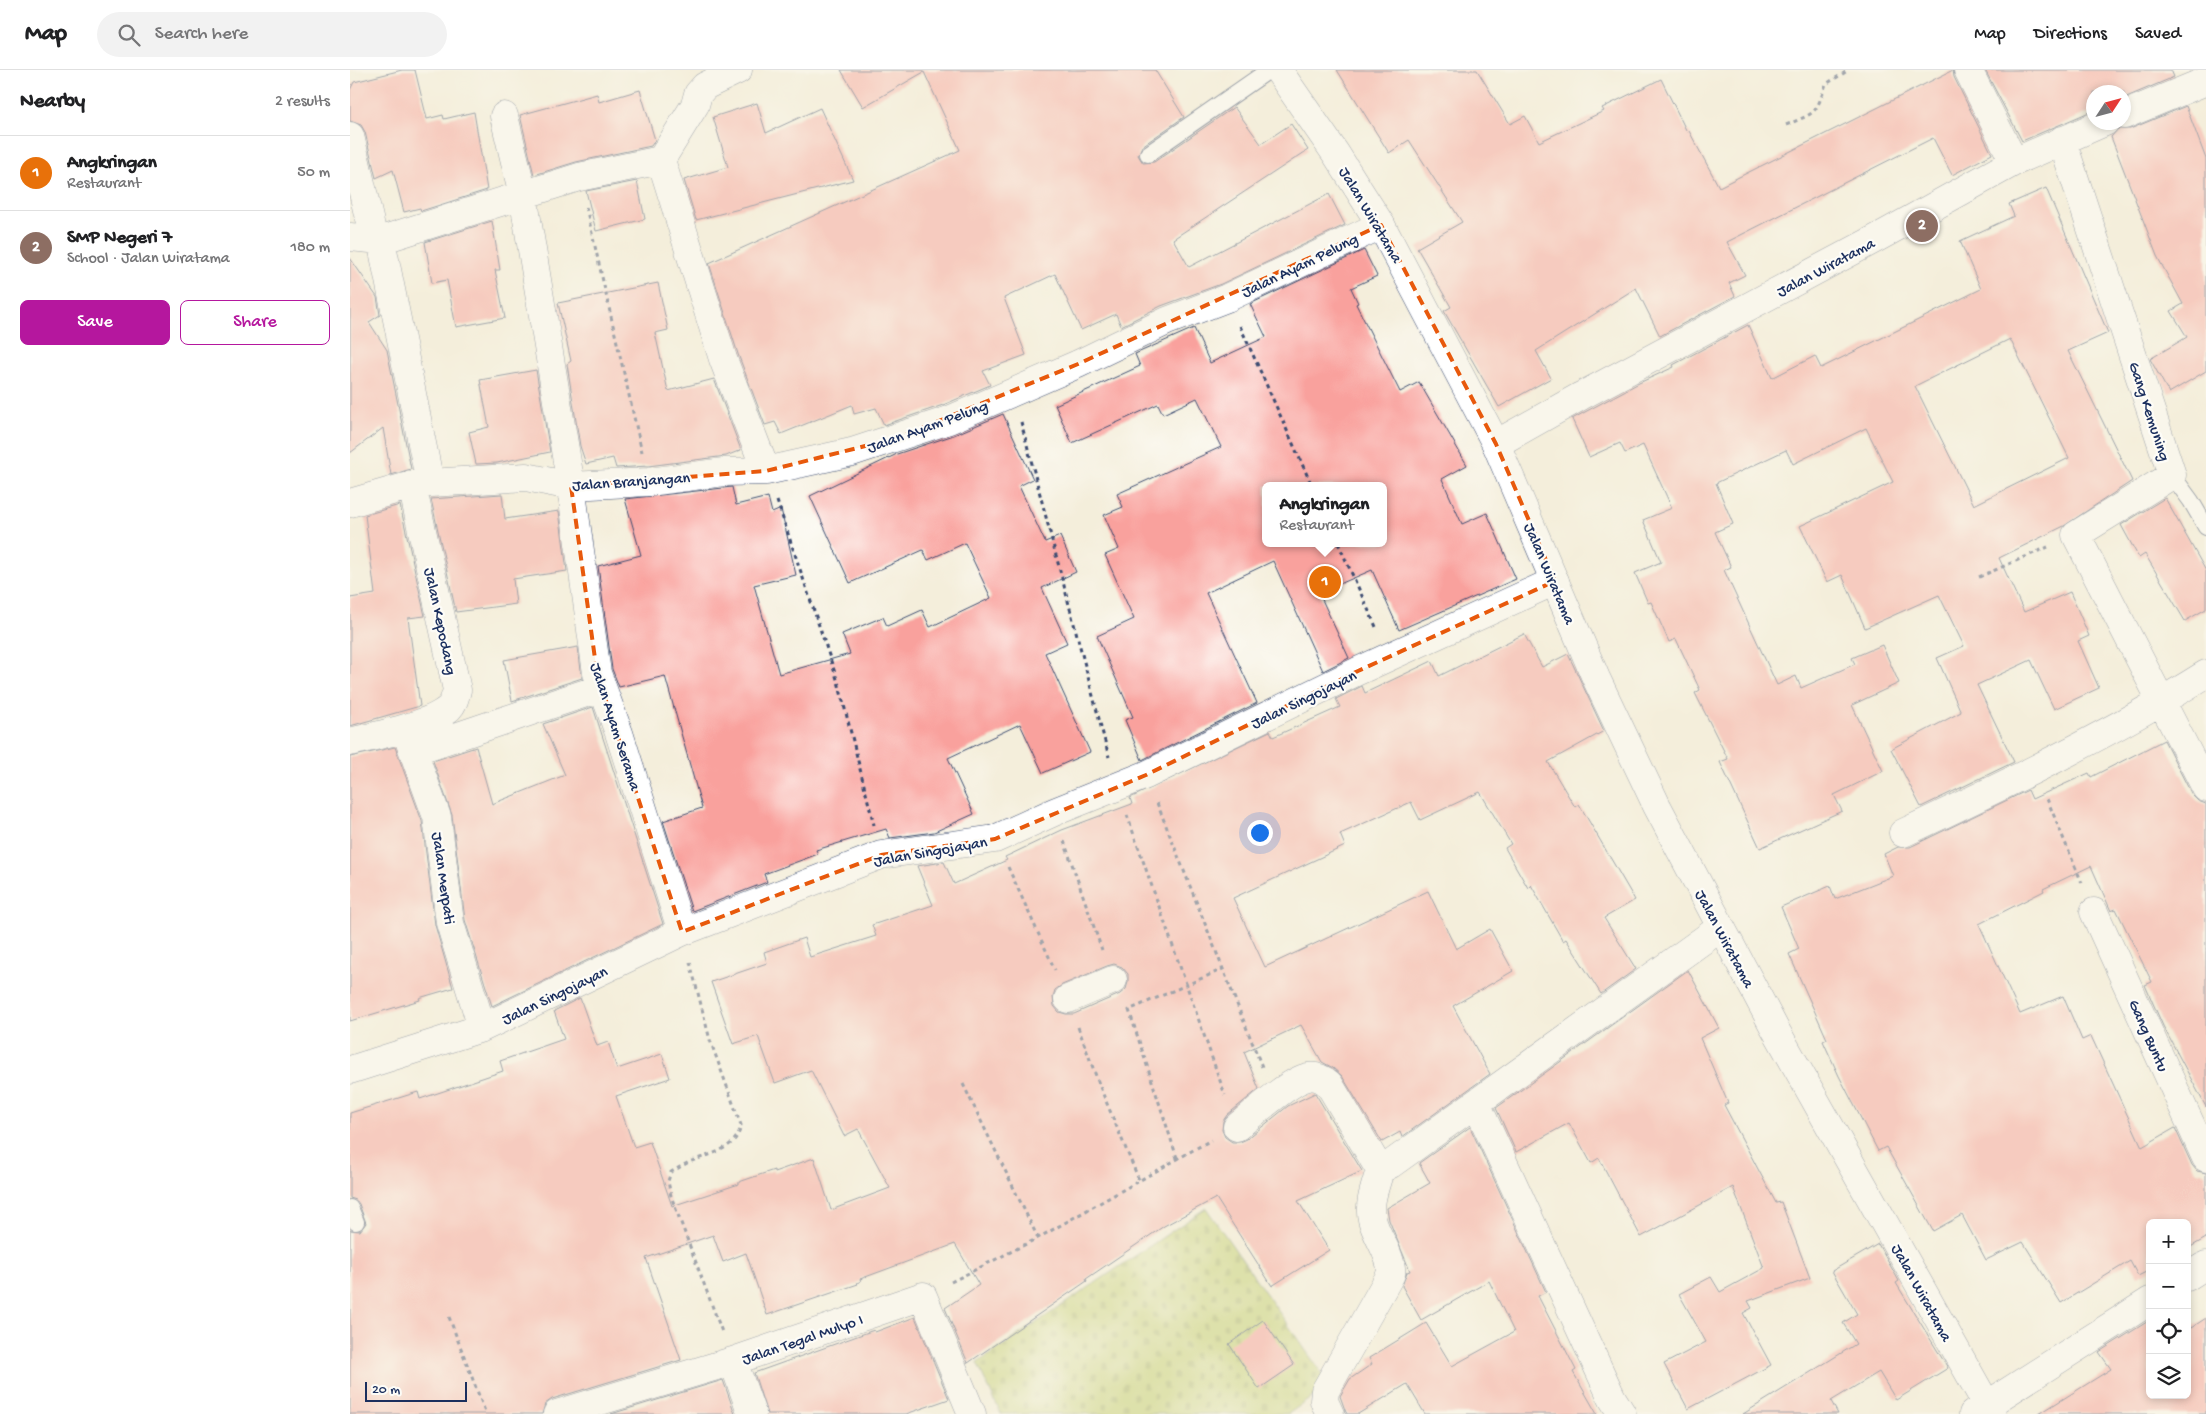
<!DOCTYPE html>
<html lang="en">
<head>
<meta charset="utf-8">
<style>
  :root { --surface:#fff; --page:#f2f2f2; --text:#202124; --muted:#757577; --line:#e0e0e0; --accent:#b5179e }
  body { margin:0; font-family:"Gochi Hand",sans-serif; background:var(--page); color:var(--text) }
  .controls { position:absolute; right:15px; bottom:15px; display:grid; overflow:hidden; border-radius:8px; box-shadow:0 2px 8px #0003 }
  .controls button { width:45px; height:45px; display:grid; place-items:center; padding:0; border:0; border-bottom:1px solid var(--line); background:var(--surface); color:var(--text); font:25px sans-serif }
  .compass { position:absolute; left:1736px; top:15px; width:45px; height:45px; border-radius:50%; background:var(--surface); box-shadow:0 2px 8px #0003; rotate:54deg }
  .scale { position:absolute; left:15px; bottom:12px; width:102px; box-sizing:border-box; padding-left:5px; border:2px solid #1b2f5e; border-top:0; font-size:14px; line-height:18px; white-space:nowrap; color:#1b2f5e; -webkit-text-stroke:4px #fdfcf7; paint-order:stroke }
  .you { position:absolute; left:909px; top:762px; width:18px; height:18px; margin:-12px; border:4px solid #fff; border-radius:50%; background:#1a73e8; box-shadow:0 0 0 8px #1a73e833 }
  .badge { display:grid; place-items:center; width:32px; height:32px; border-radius:50%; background:var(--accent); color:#fff; font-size:16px; font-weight:700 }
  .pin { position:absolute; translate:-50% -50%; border:2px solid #fff; box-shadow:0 1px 5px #0006 }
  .popup { position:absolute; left:912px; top:412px; width:125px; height:65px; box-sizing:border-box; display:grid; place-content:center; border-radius:8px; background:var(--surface); filter:drop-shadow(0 1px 4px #0005); font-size:16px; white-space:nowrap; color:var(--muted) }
  .popup b { font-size:19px; color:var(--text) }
  .popup::after { content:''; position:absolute; left:50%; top:100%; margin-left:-10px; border:10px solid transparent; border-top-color:var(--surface) }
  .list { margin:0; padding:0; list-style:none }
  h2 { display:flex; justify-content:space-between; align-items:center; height:65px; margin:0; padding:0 20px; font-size:21px }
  h2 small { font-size:16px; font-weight:400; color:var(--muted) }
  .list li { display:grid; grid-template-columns:32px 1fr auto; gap:15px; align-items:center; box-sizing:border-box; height:75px; padding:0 20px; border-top:1px solid var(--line) }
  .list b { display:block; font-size:19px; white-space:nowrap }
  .list p { margin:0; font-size:16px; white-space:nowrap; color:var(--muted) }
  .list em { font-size:16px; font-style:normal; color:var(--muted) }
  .actions { display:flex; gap:10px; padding:15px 20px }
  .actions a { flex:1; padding:11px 0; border:1px solid var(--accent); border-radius:8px; text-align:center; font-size:18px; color:var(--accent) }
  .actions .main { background:var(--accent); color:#fff }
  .icon { flex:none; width:28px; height:28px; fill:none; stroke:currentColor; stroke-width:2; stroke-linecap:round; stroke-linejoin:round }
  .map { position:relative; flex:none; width:1856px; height:1344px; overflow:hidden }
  header { display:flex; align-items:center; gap:30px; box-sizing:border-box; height:70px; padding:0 25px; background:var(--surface); border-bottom:1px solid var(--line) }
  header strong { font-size:24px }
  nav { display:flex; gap:28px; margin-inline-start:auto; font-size:18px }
  .search { width:350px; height:45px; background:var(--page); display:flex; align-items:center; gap:12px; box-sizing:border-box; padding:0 18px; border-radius:28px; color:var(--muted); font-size:19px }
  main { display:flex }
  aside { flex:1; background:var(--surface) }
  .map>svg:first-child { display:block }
  .cemetery { fill:url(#cemetery-stones); stroke:#6e8068 }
  .building { fill:#f9a19d; fill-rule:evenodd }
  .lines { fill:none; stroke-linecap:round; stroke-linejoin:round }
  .service-casing { stroke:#3c4c71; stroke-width:18 }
  .minor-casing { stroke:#3c4c71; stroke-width:29 }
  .tertiary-casing { stroke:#3c4c71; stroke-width:29 }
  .path { stroke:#3c4c71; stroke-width:3; stroke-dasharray:4 4; stroke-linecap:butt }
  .service { stroke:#fff; stroke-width:16 }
  .minor { stroke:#fff; stroke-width:28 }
  .tertiary { stroke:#fff; stroke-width:28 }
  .marked { fill:none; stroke:#e8590c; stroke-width:4; stroke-dasharray:10 6; stroke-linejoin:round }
  .labels { text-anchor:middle; stroke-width:4.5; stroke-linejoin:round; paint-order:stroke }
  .street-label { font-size:16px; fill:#1b2f5e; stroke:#fdfcf7 }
</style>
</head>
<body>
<header>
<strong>Map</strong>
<div class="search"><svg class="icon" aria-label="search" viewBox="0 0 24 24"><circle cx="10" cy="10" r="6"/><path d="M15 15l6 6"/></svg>Search here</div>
<nav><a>Map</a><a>Directions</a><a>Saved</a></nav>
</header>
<main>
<aside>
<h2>Nearby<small>2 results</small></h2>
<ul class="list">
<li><span class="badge" style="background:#e8710a">1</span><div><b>Angkringan</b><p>Restaurant</p></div><em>50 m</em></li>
<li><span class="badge" style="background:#8d6e63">2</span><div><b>SMP Negeri 7</b><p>School · Jalan Wiratama</p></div><em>180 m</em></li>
</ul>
<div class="actions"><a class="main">Save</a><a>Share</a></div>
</aside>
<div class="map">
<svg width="1856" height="1344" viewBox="0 0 1856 1344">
  <defs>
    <pattern id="cemetery-stones" width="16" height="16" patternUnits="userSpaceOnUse" patternTransform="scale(1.25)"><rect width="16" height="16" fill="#c2d071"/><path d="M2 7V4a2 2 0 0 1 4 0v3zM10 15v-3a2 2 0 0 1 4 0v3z" fill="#a6b364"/></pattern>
  </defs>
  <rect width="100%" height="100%" fill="#fdfcf7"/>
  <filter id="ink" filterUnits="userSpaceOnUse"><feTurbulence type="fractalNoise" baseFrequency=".02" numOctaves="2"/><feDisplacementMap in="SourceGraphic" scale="10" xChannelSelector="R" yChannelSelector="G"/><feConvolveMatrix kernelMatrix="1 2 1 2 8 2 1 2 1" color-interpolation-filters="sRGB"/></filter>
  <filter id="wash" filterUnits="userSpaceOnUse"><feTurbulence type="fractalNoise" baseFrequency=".0096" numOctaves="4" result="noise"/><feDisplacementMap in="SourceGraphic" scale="20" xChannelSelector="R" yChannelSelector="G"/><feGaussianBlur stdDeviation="1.12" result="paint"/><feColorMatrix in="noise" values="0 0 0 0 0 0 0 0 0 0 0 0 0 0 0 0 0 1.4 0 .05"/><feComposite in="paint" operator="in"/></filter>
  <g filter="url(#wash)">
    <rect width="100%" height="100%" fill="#f4eedb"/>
    <path class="cemetery" d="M856 1138 980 1315 938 1344H651L627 1293Z"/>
    <g id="blocks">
      <path class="building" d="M52 0H65L77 49 93 45 94 49 124 42 137 120 71 141 70 138 54 142 43 100 26 108 15 62 11 55 0 51V20L4 12Z
        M491 0H805L834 47 792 76 788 85 793 93 804 92 884 37 911 74 941 54 958 80 823 169 839 197 979 124 995 155 871 214 811 236 771 256 766 244 731 260 705 204 654 228 676 285 633 301 640 315 593 335 534 355 526 338 504 344 502 335 431 364 425 352 415 355 388 284 359 193 610 80 574 2 513 37Z
        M987 0H1127L1160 54 1175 46 1189 72 1254 41 1252 38 1311 9 1337 62 1339 61 1369 117 1603 0 1604 7 1642 84 1602 105 1583 68 1377 172 1395 205 1379 213 1385 226 1310 266 1286 218 1186 281 1201 308 1149 337 1094 241 1101 237 1067 178 1112 152 1059 70 1039 83Z
        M1635 0H1821L1824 7 1774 28V22H1744V40L1672 71Z
        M290 20 305 70 301 76 226 92 184 105 170 45 247 24 249 32Z
        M407 33 416 63 470 38 503 110 346 150 334 110 378 97 363 47Z
        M1836 36 1856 89V301L1819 323 1800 289 1837 267 1821 241 1833 234 1807 186 1761 67 1768 59H1780Z
        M287 111 295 149 246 161 236 121Z
        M1696 118 1758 263 1718 281 1782 411 1714 456 1649 488 1674 542 1720 522 1739 566 1728 571 1749 618 1704 639 1681 590 1627 615 1664 692 1571 737 1541 679 1611 642 1587 588 1614 576 1589 525 1515 558 1492 505 1477 512 1450 456 1543 412 1516 358 1443 394 1436 380 1366 413 1383 454 1365 462 1381 497 1374 500 1427 615 1446 606 1451 618 1505 594 1502 588 1532 575 1549 613 1502 635 1533 701 1484 725 1492 741 1410 778 1370 692 1378 689 1345 623 1350 620 1326 569 1319 572 1301 532 1298 533 1285 503 1311 492 1293 450 1322 438 1293 375 1275 383 1270 373 1239 387 1222 349 1289 313 1324 297 1323 295 1398 255 1422 308 1465 286 1471 298 1631 219 1610 171 1664 146 1659 134ZM1660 269 1719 388 1624 435 1565 316Z
        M142 151 150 200H145L155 248 106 257 97 210 82 213 75 172Z
        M1014 180 1027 206 1001 218 1008 233 1006 234 1050 322 1069 312 1117 395 1092 409 1112 454 1137 443 1166 509 1049 560 1022 500 969 523 999 588 973 601 923 491 856 523 907 633 792 690 775 650 783 647 747 566 784 549 755 485 769 479 754 445 773 437 767 424 871 377 847 328 813 344 808 334 722 373 705 335 790 296 785 284 844 258 860 293 916 267 900 234ZM916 416H1034V473H916Z
        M0 188 27 227 30 245 19 252 37 280 61 399 41 405 33 358 0 383Z
        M308 213 318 260 305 263 318 321 364 309 391 380 376 386 298 396 266 398 263 388 236 394 230 376 217 294 221 291 208 233Z
        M186 300 200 382 147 393 126 394 119 362 139 357 130 310Z
        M653 344 683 409 669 416 695 472 710 466 726 502 692 518 717 573 695 583 740 682 693 703 670 654 598 688 624 744 584 762 540 768 536 759 466 780 468 784 414 804 417 812 342 841 313 751 352 738 315 606 269 617 262 599 248 496 291 485 275 429 382 417 386 435 418 427 422 443 431 439 446 505 404 515 429 604 500 584 492 564 533 547 537 556 572 540 580 557 641 528 615 473 578 490 573 480 500 513 460 426 547 384 604 365Z
        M152 424 155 449 209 441 217 501 163 509 166 534 106 542 81 429Z
        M1815 428 1856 501V539L1835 551 1795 484 1789 488 1771 455Z
        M50 435 75 546 58 548 70 636 0 656V528L25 524 15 445Z
        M1174 564 1192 597 1218 584 1254 661 1198 692 1225 737 1229 734 1285 830 1254 848 1286 899 1251 924 1216 869 1213 871 1181 815 1178 818 1155 778 1161 774 1130 722 1070 750 1061 732 990 764 995 776 883 828 915 897 1078 821 1106 879 1140 859 1163 901 1103 936 1140 1004 1052 1067 1050 1062 1032 1072 992 1006 983 998 972 992 951 955 894 982 909 1019 877 1045 873 1051 872 1060 875 1067 882 1072H890L897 1069 938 1036 965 1023 1012 1101 948 1131 979 1180 922 1216 866 1128 814 1156 736 1209 737 1211 618 1293 595 1238 629 1215 605 1174 510 1209 511 1211 507 1213 508 1214 417 1245 396 1183 373 1192 363 1165 296 1188 331 1290 202 1329 195 1334 192 1344H0V1160L10 1161 16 1153 9 1134 6 1130 0 1128V1043L68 1022 70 1029 153 1001 150 991 214 969 204 941 230 928 247 976 258 972 267 999 312 984 320 1008 266 1026 284 1077 300 1072 322 1136 389 1114V1112L424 1100V1102L464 1088 481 1140 540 1118 508 1059 494 1066 461 1000 425 1013 408 966 383 974 361 912 417 893 414 882 454 868 460 887 526 866 522 855 583 835 567 796 594 792 604 814 657 790 655 787 712 760 782 734 780 728 920 661 923 667 990 637 986 629 1012 616 1015 623 1082 591 1089 606ZM764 894 772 897 778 904V912L776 919 770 924 724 944H716L709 942 704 936 703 927 705 920 712 915 757 896Z
        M228 577 232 608 162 631 154 590Z
        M243 637 313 854 142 936 115 850 102 745 83 691 126 677 142 734 215 705 193 654Z
        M1814 670 1842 725 1848 731 1856 734V1037L1813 956 1795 915 1802 912 1766 839 1761 841 1741 796 1693 819 1694 821 1629 854 1670 944 1713 926 1732 970 1741 966 1792 1077 1825 1058 1842 1095 1847 1101 1856 1103V1168L1837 1179V1153H1800V1200L1788 1206 1780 1191 1711 1233 1673 1172 1636 1190 1612 1145 1583 1161 1536 1077 1528 1081 1489 1006 1473 971 1477 969 1439 884 1449 879 1431 837 1480 816 1485 829 1543 806 1534 784 1548 777H1560L1678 720 1682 729 1739 703 1741 707Z
        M45 677 72 751 85 855 103 918 69 928 70 930 0 951V687Z
        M1338 900 1369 958 1350 968 1378 1033 1374 1035 1426 1133 1431 1132 1460 1208 1398 1231 1402 1238 1393 1243 1421 1295 1338 1339 1314 1294 1356 1272 1329 1224 1361 1207 1370 1222 1414 1198 1383 1117 1291 1167 1249 1088 1241 1093 1219 1053 1166 1082 1146 1038Z
        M1120 1057 1196 1222 1188 1226 1226 1300 1223 1302 1247 1344H1075L1057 1314 1008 1344H997L995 1340 990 1326 1000 1309 1022 1294 1019 1288 1076 1253 1102 1296 1164 1262 1139 1211 1071 1250 1052 1216 1057 1202 1060 1201 1039 1150 1037 1138 1080 1113 1069 1093Z
        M1528 1174 1549 1211 1546 1213 1598 1298 1546 1330 1529 1302 1481 1331 1488 1344H1393L1506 1274 1493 1253 1507 1244 1482 1201Z
        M565 1247 599 1329 556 1344H417L404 1303 524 1260 525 1262Z
        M1856 1248V1344H1689L1761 1299 1749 1282 1800 1250V1325H1837V1252L1841 1258Z
        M913 1250 944 1295 909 1319 879 1274Z
        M373 1310 385 1344H261Z"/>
    </g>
  </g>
  <g filter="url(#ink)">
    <use href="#blocks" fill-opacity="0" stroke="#3c4c71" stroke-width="1"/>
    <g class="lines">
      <g class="service-casing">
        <path id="service" d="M798 84 919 0
          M1822 405 1841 431 1856 457
          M0 1138 6 1152"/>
      </g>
      <g class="minor-casing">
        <path id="minor" d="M1618 0 1664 92
          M1774 45 1856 11
          M154 46 173 125 221 416 247 603 269 663 332 862
          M0 66 24 170
          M1712 70 1822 405 1726 465 1856 718
          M311 90 373 289 416 401 502 382 599 350 728 294 817 251 877 228 1031 155
          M0 167 31 170 229 107 311 90 345 35 348 24 355 16 388 0
          M31 170 80 413
          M1146 374 1231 326 1527 168 1664 92 1755 52
          M0 433 62 415 80 413 176 407 221 416 299 412 374 402 416 401
          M55 659 87 747 100 853 132 958
          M0 672C25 666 81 655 99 638 104 633 105 627 107 620L62 415
          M63 681C126 661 188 638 252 618
          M1553 763C1657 714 1759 665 1856 604
          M1744 842 1856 1088
          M718 929 763 910
          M0 1000 132 958 332 862 531 785 645 769 704 742 796 705 1008 601 1205 511
          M1126 1033 1262 1328 1272 1344
          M887 1057C903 1044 939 1011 958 1007 966 1005 973 1009 979 1014L1030 1100 1041 1094 1370 858
          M1837 1207 1856 1195
          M383 1291 402 1344
          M207 1344 383 1291 573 1226 622 1344
          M980 1344 974 1331 975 1321 1041 1204C1043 1186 1026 1167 1022 1149 1018 1133 1026 1115 1030 1100
          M1623 1344 1800 1231"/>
      </g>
      <g class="tertiary-casing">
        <path id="tertiary" d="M928 0 986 84 1031 155 1146 374 1246 608 1307 736 1424 957 1642 1344"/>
      </g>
      <path class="path" d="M1436 55C1466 42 1465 46 1476 14L1499 0
        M236 137 292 382
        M890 256 962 416
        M671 352 759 687
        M427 431 489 615 524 755
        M988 473 1027 559
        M1629 507 1698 477
        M1697 729 1732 813
        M807 733 912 997
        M777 745 875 1025
        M714 771 752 880
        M658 797 705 900
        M340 892 360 970 391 1055C387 1080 359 1084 339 1092 333 1095 327 1099 321 1102L318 1111 321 1126 372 1262
        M728 957 750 1017 789 1110
        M613 1014 688 1168
        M827 1088 779 940 873 899
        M601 1212 688 1168 861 1070
        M99 1247 136 1344"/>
      <use href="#service" class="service"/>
      <use href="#minor" class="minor"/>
      <use href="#tertiary" class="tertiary"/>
    </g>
  </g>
  <path d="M0 0H1856V1344H0ZM1031 155 1146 374 1205 511 1008 601 796 705 645 769 531 785 332 862 247 603 221 416 416 401 547 368 728 294Z" fill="#f4eedb" fill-opacity=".55" fill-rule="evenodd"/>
  <path class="marked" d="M1031 155 1146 374 1205 511 1008 601 796 705 645 769 531 785 332 862 247 603 221 416 416 401 547 368 728 294Z"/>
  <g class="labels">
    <g class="street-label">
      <text transform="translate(1022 144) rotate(59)" y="6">Jalan Wiratama</text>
      <text transform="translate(949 194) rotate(-26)" y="6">Jalan Ayam Pelung</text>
      <text transform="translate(1475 196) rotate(-28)" y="6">Jalan Wiratama</text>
      <text transform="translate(1801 341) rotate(72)" y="6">Gang Kemuning</text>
      <text transform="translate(577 355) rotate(-20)" y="6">Jalan Ayam Pelung</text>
      <text transform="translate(281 410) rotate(-4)" y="6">Jalan Branjangan</text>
      <text transform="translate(1201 503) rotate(67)" y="6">Jalan Wiratama</text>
      <text transform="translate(92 551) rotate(78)" y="6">Jalan Kepodang</text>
      <text transform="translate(953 628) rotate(-26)" y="6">Jalan Singojayan</text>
      <text transform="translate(267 656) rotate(72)" y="6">Jalan Ayam Serama</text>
      <text transform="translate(580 780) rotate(-10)" y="6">Jalan Singojayan</text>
      <text transform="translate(95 808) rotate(82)" y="6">Jalan Merpati</text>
      <text transform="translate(1376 868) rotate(62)" y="6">Jalan Wiratama</text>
      <text transform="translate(204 924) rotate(-26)" y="6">Jalan Singojayan</text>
      <text transform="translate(1800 965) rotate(66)" y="6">Gang Buntu</text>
      <text transform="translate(1573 1222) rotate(61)" y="6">Jalan Wiratama</text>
      <text transform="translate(452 1268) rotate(-19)" y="6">Jalan Tegal Mulyo I</text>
    </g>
  </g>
</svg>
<div class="controls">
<button>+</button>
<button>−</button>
<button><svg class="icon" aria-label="locate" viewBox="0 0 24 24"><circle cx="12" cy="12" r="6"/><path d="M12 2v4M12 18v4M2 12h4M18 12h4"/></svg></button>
<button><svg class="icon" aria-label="layers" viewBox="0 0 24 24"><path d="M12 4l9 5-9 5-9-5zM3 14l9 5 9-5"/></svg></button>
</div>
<svg class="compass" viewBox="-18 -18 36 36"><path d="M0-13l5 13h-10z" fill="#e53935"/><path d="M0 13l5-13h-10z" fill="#757577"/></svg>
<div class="scale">20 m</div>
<div class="you"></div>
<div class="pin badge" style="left:975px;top:512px;background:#e8710a">1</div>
<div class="popup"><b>Angkringan</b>Restaurant</div>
<div class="pin badge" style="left:1572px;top:156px;background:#8d6e63">2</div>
</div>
</main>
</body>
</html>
